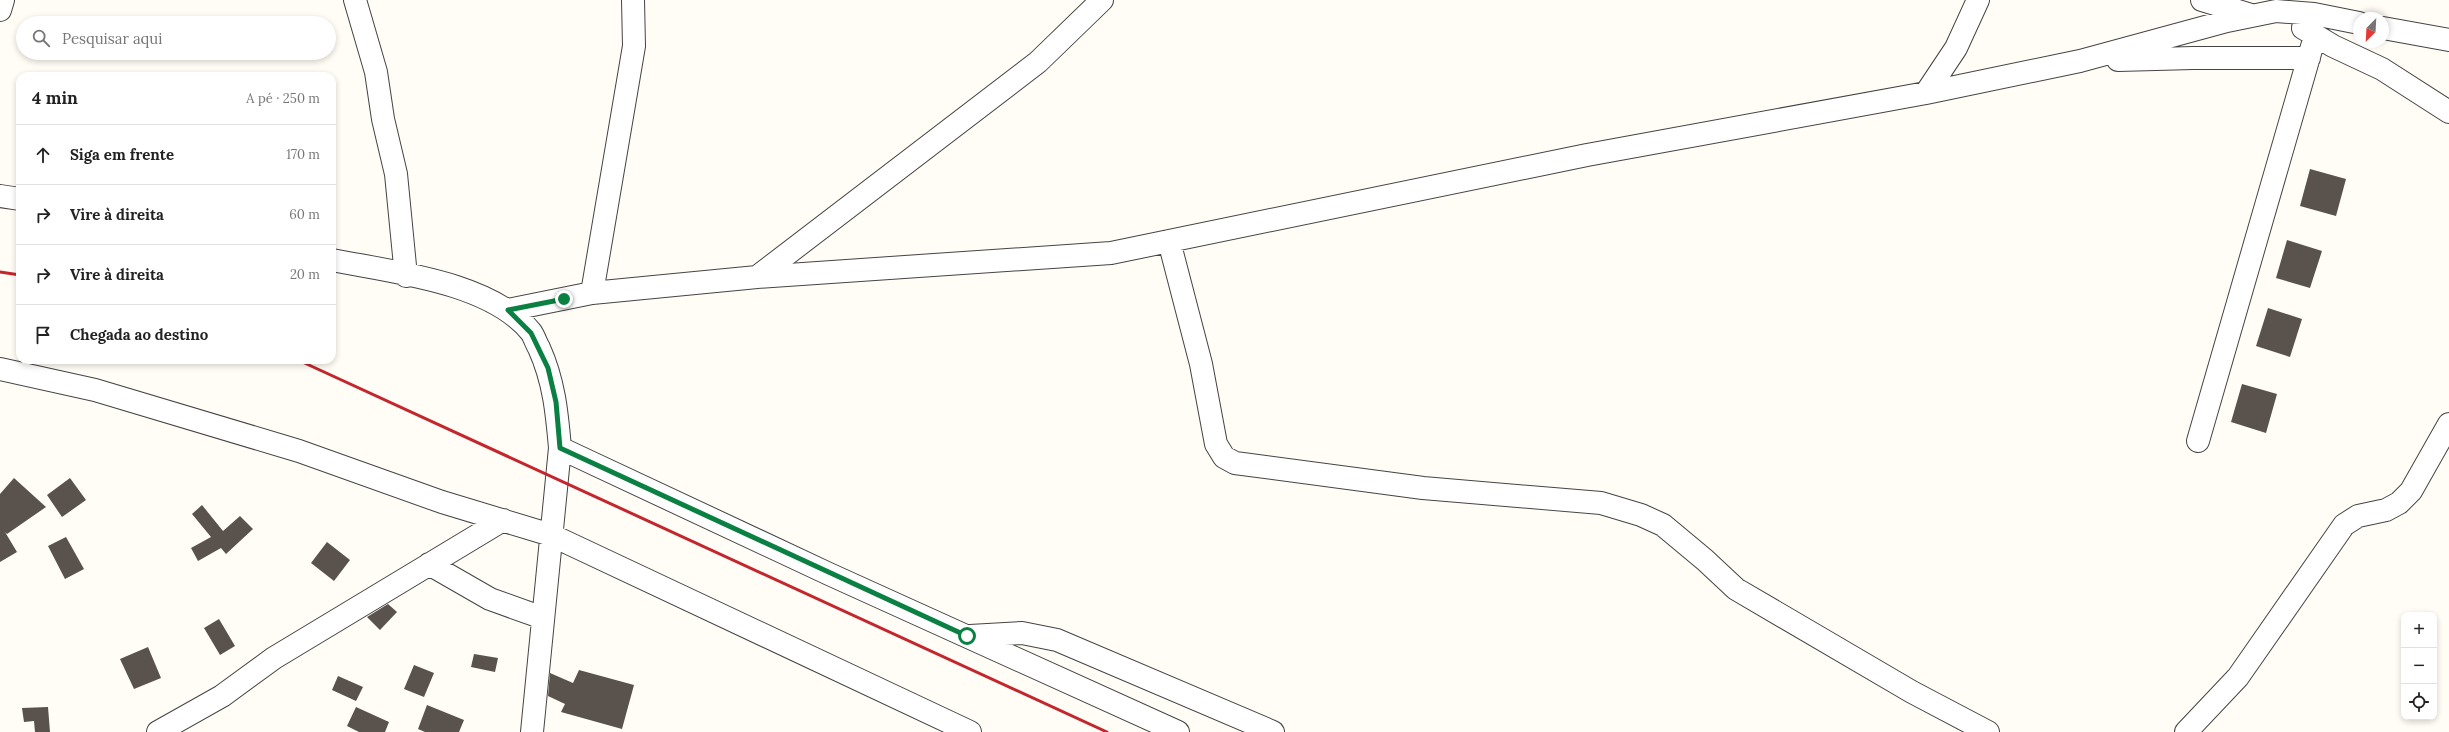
<!DOCTYPE html>
<html lang="pt">
<head>
<meta charset="utf-8">
<style>
  :root { --surface:#fff; --page:#f6f6f6; --text:#222; --muted:#767676; --line:#e0e0e0 }
  body { margin:0; font-family:Lora,serif; background:var(--page); color:var(--text) }
  .controls { position:absolute; right:12px; bottom:12px; display:grid; overflow:hidden; border-radius:8px; box-shadow:0 2px 6px #0003 }
  .controls button { width:36px; height:36px; display:grid; place-items:center; padding:0; border:0; border-bottom:1px solid var(--line); background:var(--surface); color:var(--text); font:20px sans-serif }
  .compass { position:absolute; left:2353px; top:12px; width:36px; height:36px; border-radius:50%; background:var(--surface); box-shadow:0 2px 6px #0003; rotate:204deg }
  .stop { position:absolute; width:12px; height:12px; margin:-9px; border:3px solid #0b8043; border-radius:50%; background:#fff }
  .stop.end { background:#0b8043; border-color:#fff; box-shadow:0 1px 4px #0008 }
  .list { margin:0; padding:0; list-style:none }
  h2 { display:flex; justify-content:space-between; align-items:center; height:52px; margin:0; padding:0 16px; font-size:17px }
  h2 small { font-size:13px; font-weight:400; color:var(--muted) }
  .list li { display:grid; grid-template-columns:26px 1fr auto; gap:12px; align-items:center; box-sizing:border-box; height:60px; padding:0 16px; border-top:1px solid var(--line) }
  .list b { display:block; font-size:15px; white-space:nowrap }
  .list em { font-size:13px; font-style:normal; color:var(--muted) }
  .icon { flex:none; width:22px; height:22px; fill:none; stroke:currentColor; stroke-width:2; stroke-linecap:round; stroke-linejoin:round }
  .map { position:relative; flex:none; width:2449px; height:732px; overflow:hidden }
  .search { position:absolute; background:var(--surface); box-shadow:0 2px 6px #0003; left:16px; top:16px; width:320px; height:44px; display:flex; align-items:center; gap:10px; box-sizing:border-box; padding:0 14px; border-radius:22px; color:var(--muted); font-size:15px }
  .panel { position:absolute; background:var(--surface); box-shadow:0 2px 6px #0003; left:16px; top:72px; width:320px; height:292px; border-radius:12px }
  .map>svg:first-child { display:block }
  .building { fill:#5a524d }
  .lines { fill:none; stroke-linecap:round; stroke-linejoin:round }
  .minor-casing { stroke:#444; stroke-width:24 }
  .minor { stroke:#fff; stroke-width:22 }
  .rail { stroke:#c4262e; stroke-width:3 }
  .route { stroke:#0b8043; stroke-width:5 }
</style>
</head>
<body>
<div class="map">
<svg width="2449" height="732" viewBox="0 0 2449 732">
  <rect width="100%" height="100%" fill="#fffdf5"/>
  <path class="building" d="M2310 169 2346 179 2336 216 2300 206Z
    M2287 240 2322 251 2310 288 2276 278Z
    M2268 308 2302 319 2290 357 2256 346Z
    M2242 384 2277 394 2266 433 2231 422Z
    M14 478 46 507 7 534 5 532 17 552 0 562V494Z
    M70 478 86 500 62 517 47 495Z
    M202 505 223 531 240 516 253 529 226 554 221 548 198 561 191 548 211 537 192 514Z
    M66 537 84 569 65 579 48 546Z
    M327 542 350 560 334 581 311 563Z
    M388 604 397 612 380 630 367 617Z
    M219 619 235 646 220 655 204 628Z
    M148 647 161 678 134 689 120 659Z
    M474 654 498 658 495 672 471 667Z
    M414 665 434 673 424 697 404 689Z
    M579 670 634 685 622 729 561 712 565 704 548 696 550 673 573 683Z
    M338 676 363 687 356 701 332 690Z
    M427 705 464 720 459 732H425L418 729Z
    M48 707 50 732H35L34 721 24 722 22 708Z
    M356 707 389 722 385 732H359L347 726Z"/>
  <g class="lines">
    <g class="minor-casing">
      <path id="minor" d="M355 0 376 72 383 119 396 174 406 276
        M2202 0 2251 15
        M0 10 3 0
        M2303 28 2333 46 2382 69 2449 112
        M2383 28 2449 40
        M2118 60 2193 58H2309
        M1926 93 1956 48 1978 0
        M0 196 20 199
        M1169 241 1201 364 1216 444 1224 457 1235 463 1423 488 1601 503 1641 515 1663 525 1705 560 1736 589 1912 692 1988 732
        M332 260C392 272 491 282 531 332 534 336 536 343 539 348 554 381 557 413 560 448L532 732
        M757 277 1111 253 1587 155 1926 93 2080 61 2227 21 2276 11 2314 14 2359 23
        M592 293 634 46 633 0
        M508 310 592 293 757 277 1038 62 1102 0
        M0 369 95 390 299 451 442 502 551 535 970 732
        M2198 441 2315 36
        M560 448 829 574 1178 732
        M429 564 490 599 543 618
        M970 636 1022 633 1057 640 1273 732
        M158 732 222 696 274 658 503 520
        M2186 732 2238 677 2344 525 2358 516 2386 510 2399 503 2411 491 2449 424"/>
    </g>
    <use href="#minor" class="minor"/>
    <path class="rail" d="M0 272 20 275
      M298 360C567 486 838 607 1107 732"/>
  </g>
  <g class="lines">
    <path class="route" d="M564 299 508 310 531 333 548 368 556 402 560 448 967 636"/>
  </g>
</svg>
<div class="controls">
<button>+</button>
<button>−</button>
<button><svg class="icon" aria-label="locate" viewBox="0 0 24 24"><circle cx="12" cy="12" r="6"/><path d="M12 2v4M12 18v4M2 12h4M18 12h4"/></svg></button>
</div>
<svg class="compass" viewBox="-18 -18 36 36"><path d="M0-13l5 13h-10z" fill="#e53935"/><path d="M0 13l5-13h-10z" fill="#767676"/></svg>
<div class="stop" style="left:967px;top:636px"></div>
<div class="stop end" style="left:564px;top:299px"></div>
<div class="search"><svg class="icon" aria-label="search" viewBox="0 0 24 24"><circle cx="10" cy="10" r="6"/><path d="M15 15l6 6"/></svg>Pesquisar aqui</div>
<section class="panel">
<h2>4 min<small>A pé · 250 m</small></h2>
<ul class="list">
<li><svg class="icon" aria-label="ahead" viewBox="0 0 24 24"><path d="M12 20V5M6 11l6-6 6 6"/></svg><div><b>Siga em frente</b></div><em>170 m</em></li>
<li><svg class="icon" aria-label="right" viewBox="0 0 24 24"><path d="M7 20v-9h11M14 6l5 5-5 5"/></svg><div><b>Vire à direita</b></div><em>60 m</em></li>
<li><svg class="icon" aria-label="right" viewBox="0 0 24 24"><path d="M7 20v-9h11M14 6l5 5-5 5"/></svg><div><b>Vire à direita</b></div><em>20 m</em></li>
<li><svg class="icon" aria-label="arrive" viewBox="0 0 24 24"><path d="M6 21V4h12l-3 4 3 4H6"/></svg><div><b>Chegada ao destino</b></div></li>
</ul>
</section>
</div>
</body>
</html>
